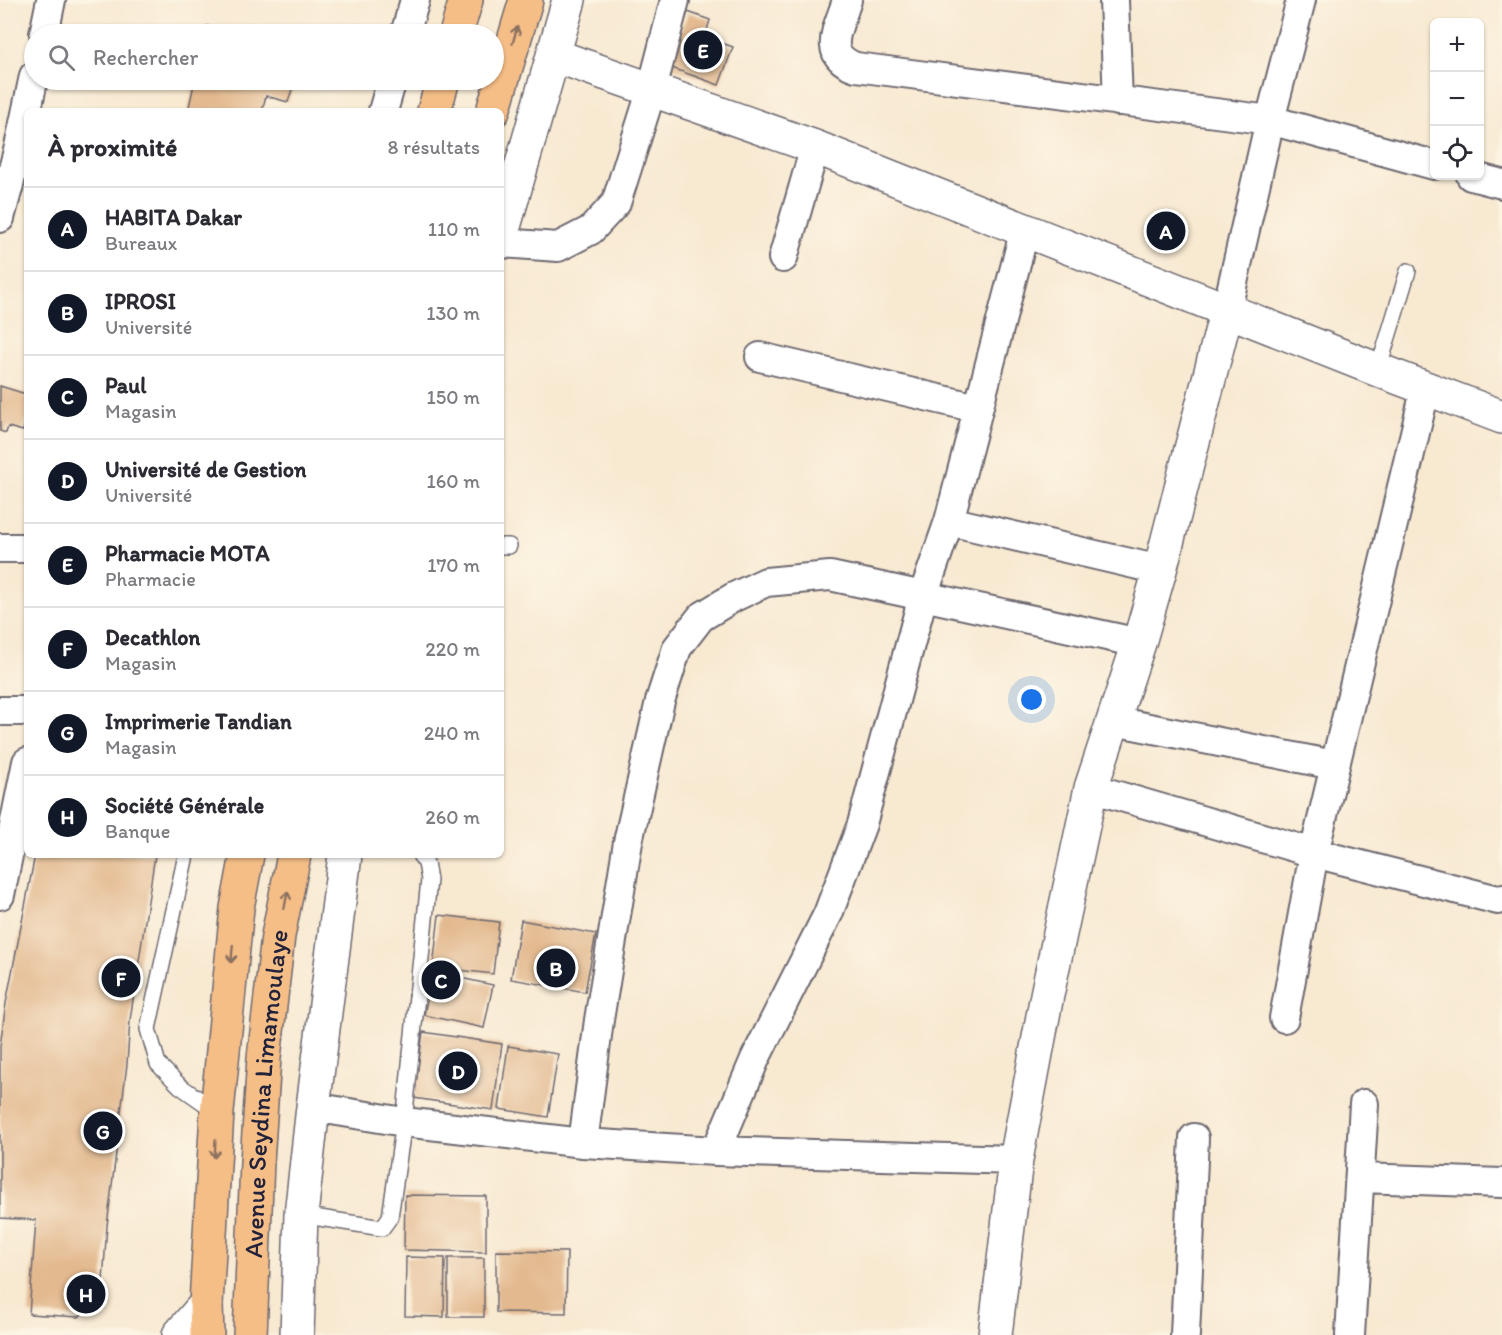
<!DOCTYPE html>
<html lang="fr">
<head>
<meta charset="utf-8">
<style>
  :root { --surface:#fff; --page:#f7f7f7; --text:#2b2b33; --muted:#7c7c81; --line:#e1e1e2; --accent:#111827 }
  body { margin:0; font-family:Itim,sans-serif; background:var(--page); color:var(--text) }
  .controls { position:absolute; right:18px; top:18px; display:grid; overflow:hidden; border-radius:9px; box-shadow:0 2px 4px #0004 }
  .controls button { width:54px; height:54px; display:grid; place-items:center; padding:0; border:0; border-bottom:2px solid var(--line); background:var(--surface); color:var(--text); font:30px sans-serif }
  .you { position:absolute; left:1032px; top:700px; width:21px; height:21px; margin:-15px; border:4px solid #fff; border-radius:50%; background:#1a73e8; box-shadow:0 0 0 9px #1a73e833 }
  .badge { display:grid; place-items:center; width:39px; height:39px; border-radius:50%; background:var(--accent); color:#fff; font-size:20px; font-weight:700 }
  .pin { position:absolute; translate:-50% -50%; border:3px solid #fff; box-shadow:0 2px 6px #0006 }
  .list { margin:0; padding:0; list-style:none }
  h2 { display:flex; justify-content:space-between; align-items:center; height:78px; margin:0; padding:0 24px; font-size:26px }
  h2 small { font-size:20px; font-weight:400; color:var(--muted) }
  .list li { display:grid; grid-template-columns:39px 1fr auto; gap:18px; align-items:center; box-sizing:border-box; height:84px; padding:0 24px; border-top:2px solid var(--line) }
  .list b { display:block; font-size:22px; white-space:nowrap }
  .list p { margin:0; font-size:20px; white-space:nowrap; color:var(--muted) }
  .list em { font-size:20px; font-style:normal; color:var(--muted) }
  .icon { flex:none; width:33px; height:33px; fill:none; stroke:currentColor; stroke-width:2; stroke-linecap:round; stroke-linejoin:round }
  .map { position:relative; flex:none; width:1502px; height:1335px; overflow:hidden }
  .search { position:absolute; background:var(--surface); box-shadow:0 2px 4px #0004; left:24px; top:24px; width:480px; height:66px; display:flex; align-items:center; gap:15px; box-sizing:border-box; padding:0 21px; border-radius:33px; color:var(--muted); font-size:22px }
  .panel { position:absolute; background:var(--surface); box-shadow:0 2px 4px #0004; left:24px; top:108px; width:480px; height:750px; border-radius:9px }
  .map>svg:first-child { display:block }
  .building { fill:#e3b98f }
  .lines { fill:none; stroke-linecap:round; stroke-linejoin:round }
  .service-casing { stroke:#6d6870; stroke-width:18 }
  .minor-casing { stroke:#6d6870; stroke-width:32 }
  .tertiary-casing { stroke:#6d6870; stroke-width:36 }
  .trunk-casing { stroke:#6d6870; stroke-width:36 }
  .service { stroke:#fff; stroke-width:15 }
  .minor { stroke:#fff; stroke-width:28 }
  .tertiary { stroke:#fff; stroke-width:33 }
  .trunk { stroke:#f6be87; stroke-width:33 }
  .oneway { stroke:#8c7061 }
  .labels { text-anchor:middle; stroke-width:4.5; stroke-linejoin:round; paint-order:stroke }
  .street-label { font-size:26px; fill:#22223b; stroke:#fcf5e5 }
</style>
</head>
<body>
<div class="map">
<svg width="1502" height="1335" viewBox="0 0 1502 1335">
  <rect width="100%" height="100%" fill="#fcf5e5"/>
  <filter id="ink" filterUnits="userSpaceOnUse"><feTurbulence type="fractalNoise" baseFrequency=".0167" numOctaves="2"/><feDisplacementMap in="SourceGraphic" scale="12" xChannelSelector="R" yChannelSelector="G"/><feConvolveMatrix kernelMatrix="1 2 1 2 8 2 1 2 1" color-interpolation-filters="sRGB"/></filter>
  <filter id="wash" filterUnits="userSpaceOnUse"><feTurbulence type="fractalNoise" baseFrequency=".008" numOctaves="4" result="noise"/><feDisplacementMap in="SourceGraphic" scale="24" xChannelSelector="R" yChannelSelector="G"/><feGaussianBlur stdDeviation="1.35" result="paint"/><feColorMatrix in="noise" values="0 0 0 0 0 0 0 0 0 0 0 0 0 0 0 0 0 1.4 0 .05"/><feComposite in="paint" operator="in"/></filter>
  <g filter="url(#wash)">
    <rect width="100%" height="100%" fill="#f8e9d1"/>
    <g id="blocks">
      <path class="building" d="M688 12 710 20 705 37 733 47 719 85 669 67Z
        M207 26 240 34H205Z
        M195 80H295L288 102 266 96 262 111H188Z
        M0 386 26 394 24 399 27 400V416L23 431 8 427 6 433 0 431Z
        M35 855H155L130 1020 127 1064 107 1226 102 1294 79 1317 29 1314 36 1220 0 1218V1046L6 1003Z
        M439 915 499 922 493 974 433 967Z
        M521 920 596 934 585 992 511 979Z
        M433 972 493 985 484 1028 424 1015Z
        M423 1032 502 1044 493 1110 414 1098Z
        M508 1046 558 1054 548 1117 499 1109Z
        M405 1195 486 1196V1252L404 1250Z
        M496 1251 567 1252 566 1313 496 1312Z
        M406 1257 445 1258 444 1317 405 1316Z
        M448 1258H484V1317H448Z"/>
    </g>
  </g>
  <g filter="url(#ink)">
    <use href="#blocks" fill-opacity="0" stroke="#6d6870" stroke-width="1.5"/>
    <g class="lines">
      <g class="service-casing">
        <path id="service" d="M1378 370 1408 271
          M501 546H509
          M186 855 148 1029 158 1064 180 1086 217 1112
          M301 1215 382 1228 390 1217 404 1122 429 880 426 863 420 855"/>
      </g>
      <g class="minor-casing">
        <path id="minor" d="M847 0C839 27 820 55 856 67L1270 120 1434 165
          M1114 0 1118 101
          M44 34 51 0
          M405 34 415 0
          M383 111 392 80
          M1471 176 1502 184
          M0 218 19 147 34 76
          M501 243 558 247 591 230 616 203 652 89 675 0
          M783 258 815 147
          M1227 309 1270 120 1301 0
          M760 357 977 408
          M949 521 1025 229
          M0 548H27
          M0 711H27
          M1114 721 1334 765
          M1091 788 1314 853 1498 900 1502 899
          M0 895 27 762
          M1284 1018 1314 853 1426 387
          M313 1107 404 1122 583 1143 599 1020 628 842 660 701 677 648 701 617 734 597 766 582 830 576 923 596 949 521 1160 570
          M583 1143 716 1151 1016 1160
          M716 1151 755 1059 828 914 862 824 923 596 1139 643
          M1360 1178 1502 1183
          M1185 1335 1194 1138
          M1350 1335 1364 1104"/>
      </g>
      <g class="tertiary-casing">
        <path id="tertiary" d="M553 55 815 147 1378 370 1502 417
          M501 237 569 0
          M179 1335 206 1304
          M297 1335 301 1215 313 1107 345 855
          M995 1335 1016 1160 1047 995 1091 788 1139 643 1160 570 1227 309"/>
      </g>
      <g class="trunk-casing">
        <g id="trunk">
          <path d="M456 34 466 0"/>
          <path d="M434 111 443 80"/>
          <path d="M493 111 526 0"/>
          <path d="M207 1335 206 1304 217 1112 237 908 247 855"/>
          <path id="s1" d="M250 1335 257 1162 264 1058 278 936 294 855"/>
        </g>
      </g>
      <use href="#service" class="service"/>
      <use href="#minor" class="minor"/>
      <use href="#tertiary" class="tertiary"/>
      <use href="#trunk" class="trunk"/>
    </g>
    <defs><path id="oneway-shaft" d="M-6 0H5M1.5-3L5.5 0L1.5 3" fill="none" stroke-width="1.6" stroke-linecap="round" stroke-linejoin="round" transform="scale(1.5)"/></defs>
    <g class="oneway">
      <use href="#oneway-shaft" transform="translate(515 35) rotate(-74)"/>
      <use href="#oneway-shaft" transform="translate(286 900) rotate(-79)"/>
      <use href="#oneway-shaft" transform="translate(232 954) rotate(95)"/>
      <use href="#oneway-shaft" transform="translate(215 1149) rotate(93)"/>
    </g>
  </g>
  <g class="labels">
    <g class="street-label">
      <text dy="9" stroke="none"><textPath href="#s1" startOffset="242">Avenue Seydina Limamoulaye</textPath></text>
    </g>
  </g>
</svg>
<div class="controls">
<button>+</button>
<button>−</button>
<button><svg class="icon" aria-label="locate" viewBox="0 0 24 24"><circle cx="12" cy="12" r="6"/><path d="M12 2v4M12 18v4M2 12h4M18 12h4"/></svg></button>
</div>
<div class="you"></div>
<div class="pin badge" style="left:1166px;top:231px">A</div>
<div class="pin badge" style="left:556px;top:968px">B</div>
<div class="pin badge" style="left:441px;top:980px">C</div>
<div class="pin badge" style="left:458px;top:1071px">D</div>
<div class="pin badge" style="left:703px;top:50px">E</div>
<div class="pin badge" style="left:121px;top:978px">F</div>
<div class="pin badge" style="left:103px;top:1131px">G</div>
<div class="pin badge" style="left:86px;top:1294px">H</div>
<div class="search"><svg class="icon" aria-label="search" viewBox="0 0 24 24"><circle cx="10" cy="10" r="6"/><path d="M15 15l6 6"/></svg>Rechercher</div>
<section class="panel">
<h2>À proximité<small>8 résultats</small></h2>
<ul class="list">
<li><span class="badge">A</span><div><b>HABITA Dakar</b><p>Bureaux</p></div><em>110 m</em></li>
<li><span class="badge">B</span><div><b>IPROSI</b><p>Université</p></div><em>130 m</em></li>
<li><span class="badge">C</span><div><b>Paul</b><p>Magasin</p></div><em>150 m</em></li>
<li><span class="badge">D</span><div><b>Université de Gestion</b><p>Université</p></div><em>160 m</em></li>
<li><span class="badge">E</span><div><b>Pharmacie MOTA</b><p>Pharmacie</p></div><em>170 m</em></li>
<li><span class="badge">F</span><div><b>Decathlon</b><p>Magasin</p></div><em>220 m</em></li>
<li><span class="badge">G</span><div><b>Imprimerie Tandian</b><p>Magasin</p></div><em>240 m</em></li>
<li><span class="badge">H</span><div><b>Société Générale</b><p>Banque</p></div><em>260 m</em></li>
</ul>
</section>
</div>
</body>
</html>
